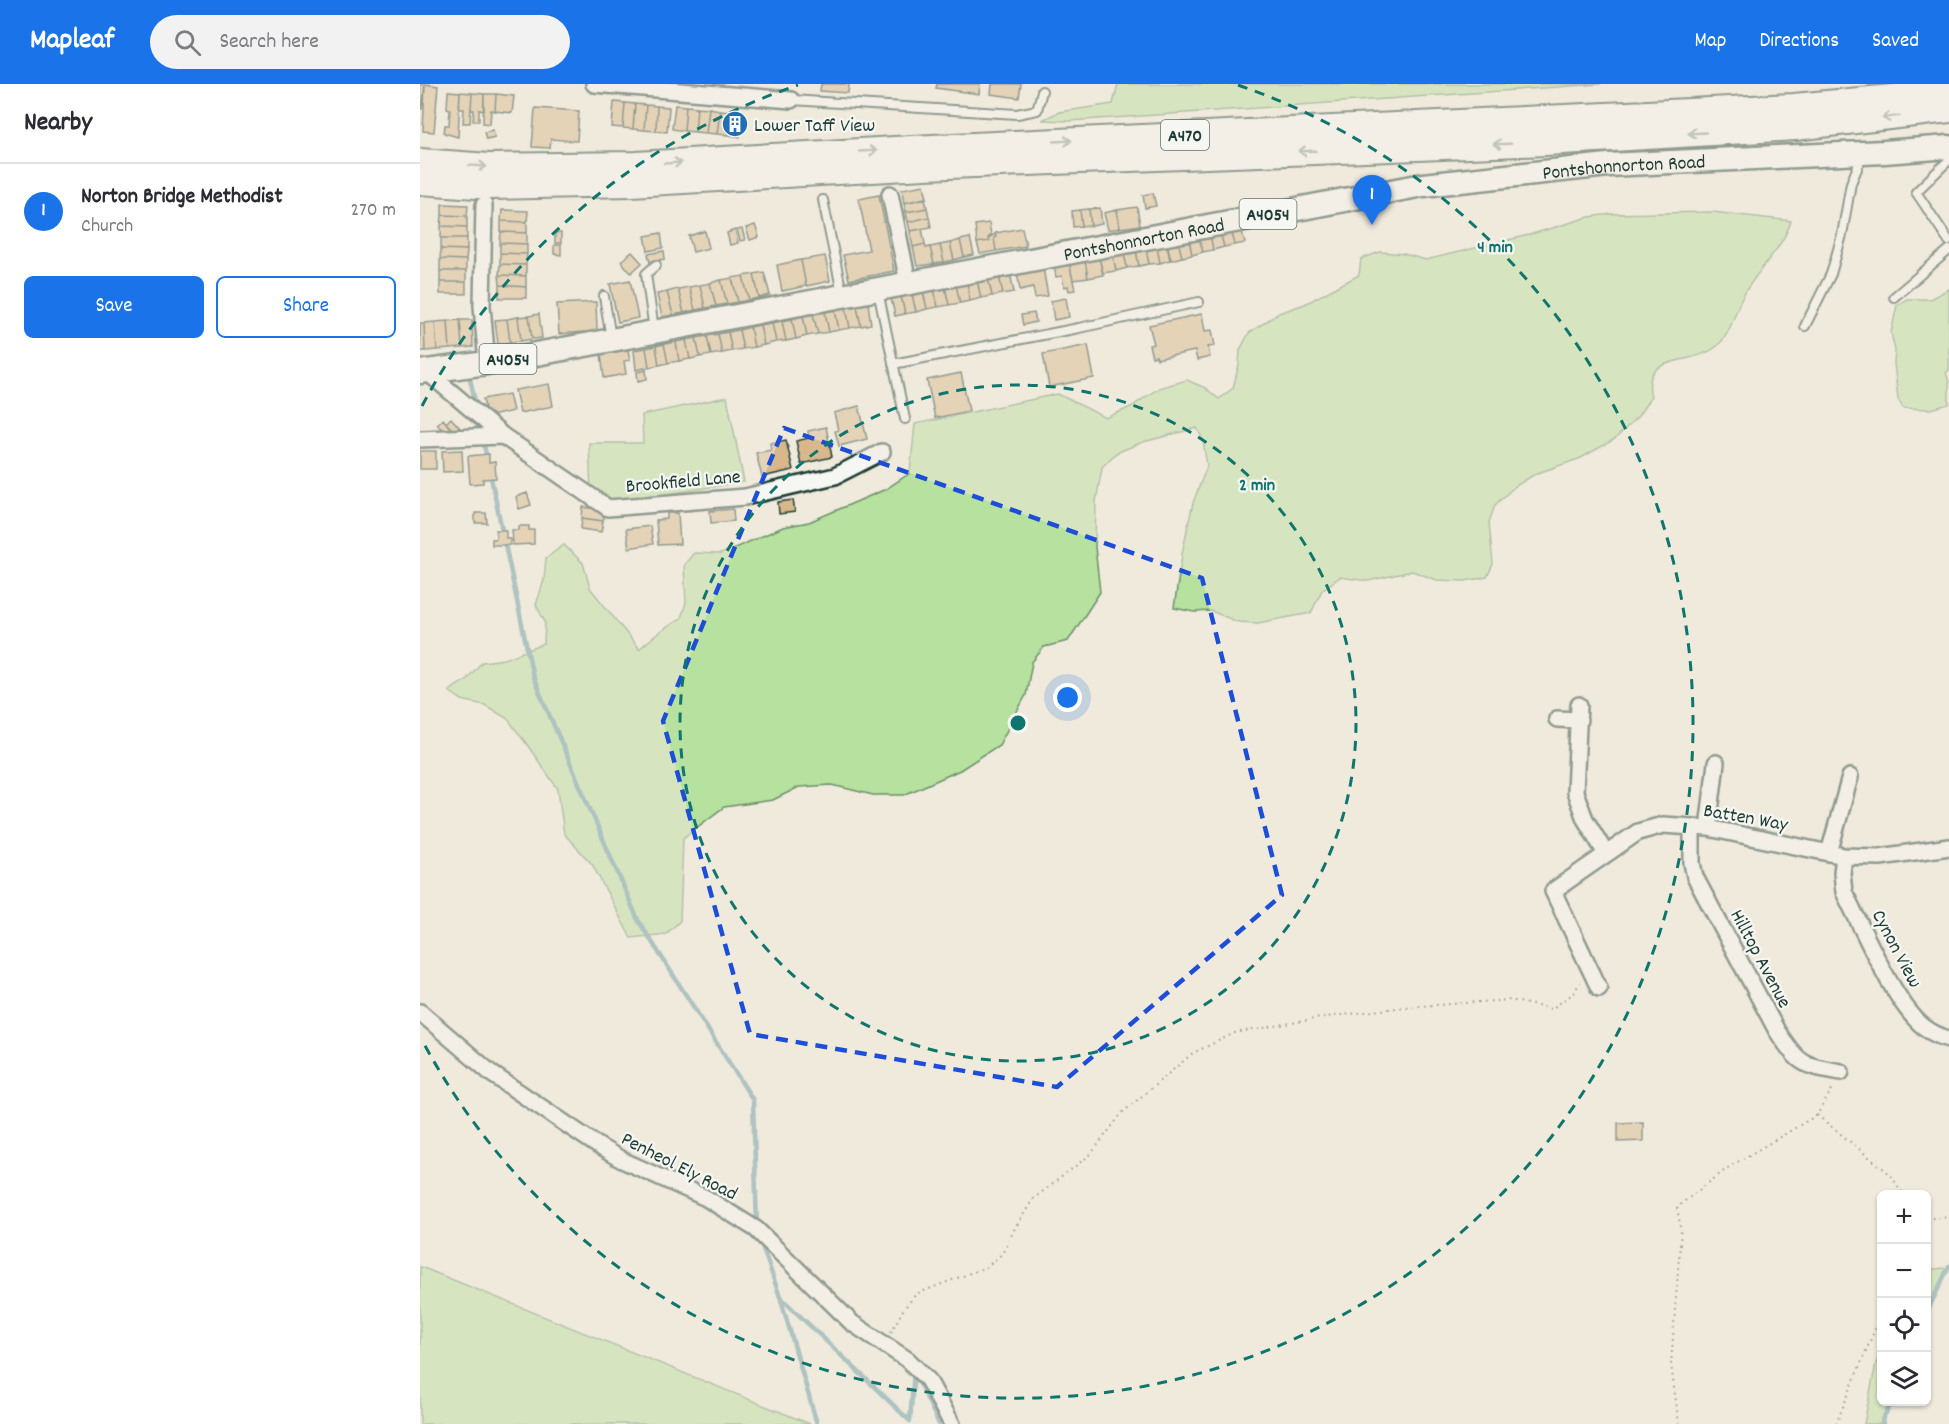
<!DOCTYPE html>
<html lang="en">
<head>
<meta charset="utf-8">
<style>
  :root { --surface:#fff; --page:#f2f2f3; --text:#2b2b33; --muted:#7c7c81; --line:#e1e1e2; --accent:#1a73e8 }
  body { margin:0; font-family:Dekko,sans-serif; background:var(--page); color:var(--text) }
  .controls { position:absolute; right:18px; bottom:18px; display:grid; overflow:hidden; border-radius:9px; box-shadow:0 2px 4px #0004 }
  .controls button { width:54px; height:54px; display:grid; place-items:center; padding:0; border:0; border-bottom:2px solid var(--line); background:var(--surface); color:var(--text); font:30px sans-serif }
  .you { position:absolute; left:648px; top:614px; width:21px; height:21px; margin:-15px; border:4px solid #fff; border-radius:50%; background:#1a73e8; box-shadow:0 0 0 9px #1a73e833 }
  .badge { display:grid; place-items:center; width:39px; height:39px; border-radius:50%; background:var(--accent); color:#fff; font-size:20px; font-weight:700 }
  .pin { position:absolute; translate:-50% -50px; filter:drop-shadow(0 2px 3px #0008) }
  .pin::after { content:''; position:absolute; top:32px; width:21px; height:18px; background:inherit; clip-path:polygon(0 0,100% 0,50% 100%) }
  .list { margin:0; padding:0; list-style:none }
  h2 { display:flex; justify-content:space-between; align-items:center; height:78px; margin:0; padding:0 24px; font-size:26px }
  h2 small { font-size:20px; font-weight:400; color:var(--muted) }
  .list li { display:grid; grid-template-columns:39px 1fr auto; gap:18px; align-items:center; box-sizing:border-box; height:96px; padding:0 24px; border-top:2px solid var(--line) }
  .list b { display:block; font-size:22px; white-space:nowrap }
  .list p { margin:0; font-size:20px; white-space:nowrap; color:var(--muted) }
  .list em { font-size:20px; font-style:normal; color:var(--muted) }
  .actions { display:flex; gap:12px; padding:18px 24px }
  .actions a { flex:1; padding:14px 0; border:2px solid var(--accent); border-radius:9px; text-align:center; font-size:21px; color:var(--accent) }
  .actions .main { background:var(--accent); color:#fff }
  .icon { flex:none; width:33px; height:33px; fill:none; stroke:currentColor; stroke-width:2; stroke-linecap:round; stroke-linejoin:round }
  .map { position:relative; flex:none; width:1529px; height:1340px; overflow:hidden }
  header { display:flex; align-items:center; gap:36px; box-sizing:border-box; height:84px; padding:0 30px; background:var(--accent); color:#fff }
  header strong { font-size:28px }
  nav { display:flex; gap:33px; margin-inline-start:auto; font-size:21px }
  .search { width:420px; height:54px; background:var(--page); display:flex; align-items:center; gap:15px; box-sizing:border-box; padding:0 21px; border-radius:33px; color:var(--muted); font-size:22px }
  main { display:flex }
  aside { flex:1; background:var(--surface) }
  .map>svg:first-child { display:block }
  .green { fill:#b7e19e; stroke:#6b8f69; stroke-width:1.5 }
  .lines { fill:none; stroke-linecap:round; stroke-linejoin:round }
  .stream { stroke:#5e94a1; stroke-width:4.5 }
  .building { fill:#d8b88b; stroke:#1f3d34; stroke-width:1.5 }
  .lane-casing { stroke:#1f3d34; stroke-width:12 }
  .street-casing { stroke:#1f3d34; stroke-width:20 }
  .primary-casing { stroke:#1f3d34; stroke-width:27 }
  .highway-casing { stroke:#1f3d34; stroke-width:30 }
  .path { stroke:#1f3d34; stroke-width:2; stroke-dasharray:1.5 4.5; stroke-linecap:butt }
  .lane { stroke:#f6f6f2; stroke-width:8 }
  .street { stroke:#f6f6f2; stroke-width:15 }
  .primary { stroke:#f6f6f2; stroke-width:22 }
  .highway { stroke:#f6f6f2; stroke-width:26 }
  .oneway { stroke:#8a9a93 }
  .marked { fill:none; stroke:#1d4ed8; stroke-width:4.5; stroke-dasharray:12 8; stroke-linejoin:round }
  .ring { fill:none; stroke:#0f766e; stroke-width:3; stroke-dasharray:10 8 }
  .labels { text-anchor:middle; stroke-width:4.5; stroke-linejoin:round; paint-order:stroke }
  .shield { fill:#f6f6f2; stroke:#60746d; stroke-width:1.5 }
  .shield-label { font-size:18px; font-weight:bold; fill:#1f3d34 }
  .poi-label { font-size:20px; fill:#1f3d34; stroke:#f6f6f2; text-anchor:start }
  .street-label { font-size:20px; fill:#1f3d34; stroke:#f6f6f2 }
  .centre { fill:#0f766e; stroke:#f6f6f2; stroke-width:3 }
  .ring-label { font-size:18px; text-anchor:middle; font-weight:bold; fill:#0f766e; stroke:#f6f6f2; stroke-width:4.5; stroke-linejoin:round; paint-order:stroke }
</style>
</head>
<body>
<header>
<strong>Mapleaf</strong>
<div class="search"><svg class="icon" aria-label="search" viewBox="0 0 24 24"><circle cx="10" cy="10" r="6"/><path d="M15 15l6 6"/></svg>Search here</div>
<nav><a>Map</a><a>Directions</a><a>Saved</a></nav>
</header>
<main>
<aside>
<h2>Nearby<small></small></h2>
<ul class="list">
<li><span class="badge">1</span><div><b>Norton Bridge Methodist</b><p>Church</p></div><em>270 m</em></li>
</ul>
<div class="actions"><a class="main">Save</a><a>Share</a></div>
</aside>
<div class="map">
<svg width="1529" height="1340" viewBox="0 0 1529 1340">
  <rect width="100%" height="100%" fill="#f0eadd"/>
  <filter id="ink" filterUnits="userSpaceOnUse"><feTurbulence type="fractalNoise" baseFrequency=".0167" numOctaves="2"/><feDisplacementMap in="SourceGraphic" scale="12" xChannelSelector="R" yChannelSelector="G"/><feConvolveMatrix kernelMatrix="1 2 1 2 8 2 1 2 1" color-interpolation-filters="sRGB"/></filter>
  <g filter="url(#ink)">
    <path class="green" d="M698 0H1181L649 37 622 36 639 28 693 20Z
      M1292 128 1371 137C1362 166 1336 186 1322 214 1313 231 1311 253 1293 265 1270 282 1220 269 1231 313L1218 332 1195 355 1161 374 1115 390 1094 403 1075 421 1069 438 1073 480 1067 493 1045 497 1017 496 992 487 948 497 920 493 902 506 891 529 838 539 818 538 791 527 774 528 754 524 763 465 773 419 787 382 783 356 777 344 723 358 696 369 682 383 676 417 675 463 680 508 648 557 624 563 612 578 606 611 579 661 540 686 484 711H453L412 701 379 703 353 716 304 723 263 754 260 837 246 850 211 854 172 780 144 750 138 705 108 662 88 635 65 621 42 616 29 607 46 596 62 578 85 575 124 560 125 538 116 521 124 496 126 474 144 461 163 479 170 504 219 565 237 550 261 534 266 519 264 481 274 469 301 470 363 443 389 438 466 405 490 389 495 340 638 310 686 334 711 323 739 304 767 296 785 304 799 315 813 304 819 281 820 266 829 249 859 229 885 220 939 191 941 175 960 168 984 170 1006 176 1109 151 1169 133 1191 130Z
      M1529 205V286L1526 289 1529 298V320L1511 325 1483 324 1478 315 1474 279 1475 266 1471 249 1477 221 1487 215H1510Z
      M307 313 324 398 191 419 171 409 169 359H223L222 331Z
      M0 1183H1L390 1340H0Z
      M1528 1184 1507 1230V1193L1513 1185Z
      M1461 1269 1462 1318H1472L1462 1336 1463 1340H1444L1456 1279Z"/>
    <g class="lines">
      <path class="stream" d="M49 290 56 322
        M59 339 67 375
        M70 389 113 593 218 836 333 1016 337 1142
        M340 1156 360 1213 490 1337 494 1287 519 1340
        M361 1216 397 1340
        M1506 1230 1529 1182
        M1463 1340 1462 1336 1472 1318"/>
    </g>
    <path class="building" d="M0 0H5L2 25H0Z
      M5 0 18 2 14 48 3 47Z
      M401 0H429L428 9 400 7Z
      M517 0H560L559 10 516 4Z
      M572 0H601L599 14 571 10Z
      M28 7 40 8 38 53 24 49 25 41H29L30 25 27 24Z
      M40 8 52 9 50 39H43L44 25H39Z
      M52 9 64 10V27L59 26V37H53L54 26H51Z
      M64 10H76L75 27 71 26 70 40 63 39Z
      M76 10 94 12 92 29 75 27Z
      M194 18 205 19 203 44 192 43Z
      M205 19 215 20 213 45 203 44Z
      M215 20 226 21 224 46 213 45Z
      M226 21 237 22 236 47 224 46Z
      M255 21 266 22 264 47 252 45Z
      M237 22 249 23 247 48 236 47Z
      M266 22 277 23 275 48 264 47Z
      M277 23 289 24 286 49 275 48Z
      M115 24 159 27 157 57 131 55 130 64 112 63Z
      M289 24 300 26 297 50 286 49Z
      M300 26 311 27 308 51 297 50Z
      M311 27 322 28 320 53 308 51Z
      M73 46 75 53 66 55 64 48Z
      M504 101 507 114 484 119 482 105Z
      M733 109 736 122 725 124 723 111Z
      M459 111 474 187 429 196 423 171 449 166 439 115Z
      M505 114 507 124 486 128 484 119Z
      M22 120 48 121 47 132 22 131Z
      M717 123 720 141 700 144 697 126Z
      M507 124 509 133 488 138 486 128Z
      M680 124 682 140 671 142 669 125Z
      M669 125 671 142H662L660 126Z
      M82 126 108 127 107 138 81 137Z
      M660 126 662 142 653 143 652 127Z
      M697 126 700 144 688 146 684 129Z
      M22 131 47 132V143L21 142Z
      M509 133 511 143 490 147 488 138Z
      M81 137 107 138V149L81 148Z
      M569 139 571 151 568 154 569 157 557 159 555 141Z
      M335 141 339 153 330 156 326 144Z
      M21 142 47 143V154H21Z
      M602 144 606 162 576 167 574 154 576 153 575 149Z
      M821 144 825 159 815 161 811 146Z
      M322 145 325 156 320 157 317 146Z
      M502 145 505 160 493 163 490 147Z
      M315 146 318 159 310 161 307 149Z
      M811 146 815 161 804 163 800 148Z
      M285 147 289 164 273 168 269 152Z
      M81 148 107 149V160L80 159Z
      M800 148 804 163 793 166 790 150Z
      M135 149H141V159H135Z
      M241 149 243 164 228 167 225 152Z
      M575 150 576 153 574 154 576 167 560 170 557 159 569 157 568 154Z
      M790 150 793 166 783 168 779 153Z
      M779 153 783 168 772 171 769 155Z
      M21 154H47V166L21 165Z
      M550 154 554 171 544 173 540 156Z
      M769 155 772 171 762 173 758 157Z
      M540 156 544 173 534 176 530 159Z
      M758 157 762 173 751 176 747 159Z
      M80 159 107 160V170L80 169Z
      M530 159 534 176 524 178 520 161Z
      M505 160 506 164 510 163 514 180 497 182 493 163Z
      M134 161H141V171L134 170Z
      M520 161 524 178 514 180 510 163Z
      M747 161 750 176 740 179 737 163Z
      M737 163 740 179 729 180 726 165Z
      M21 165 47 166 46 176 20 175Z
      M726 165 729 180 719 182 716 166Z
      M716 166 719 182 707 184 704 169Z
      M244 167 245 175 230 178 228 170Z
      M212 168 222 179 211 189 201 177Z
      M80 169 107 170 106 181 80 180Z
      M704 169 707 184 696 187 693 171Z
      M693 171 696 187 683 189 679 173Z
      M405 172 410 197 386 202 381 176Z
      M679 173 683 191 668 194 665 176Z
      M20 175 46 176V187H20Z
      M381 176 386 202 362 207 357 181Z
      M665 176 668 194 653 196 649 178Z
      M649 178 655 206 649 207 648 202 644 203 642 192 636 193 634 181Z
      M80 180 106 181V192L79 191Z
      M623 184 628 212 615 214 613 203 600 206 597 188Z
      M20 187H46V198H20Z
      M344 188 350 211 339 214 334 190Z
      M590 189 594 208 583 210 579 192Z
      M334 190 339 214 329 216 323 192Z
      M79 191 106 192V203L80 201Z
      M323 192 329 216 318 218 312 194Z
      M579 192 583 210 572 212 568 194Z
      M312 194 318 218 307 220 301 196Z
      M568 194 572 212 561 214 557 196Z
      M210 196 218 234 198 238 190 200Z
      M301 196 307 220 296 222 290 199Z
      M557 196 561 214 550 217 547 198Z
      M20 198H46V210H20Z
      M547 198 550 217 540 219 536 201Z
      M290 199 296 222 285 224 280 201Z
      M80 201 106 203V214H79Z
      M280 201 285 224 275 226 269 203Z
      M536 201 540 219 529 221 525 203Z
      M269 203 275 226 264 229 258 205Z
      M525 203 529 221 518 223 514 205Z
      M258 205 264 229 253 231 247 208Z
      M514 205 518 223 507 225 503 207Z
      M503 207 507 225 496 228 492 210Z
      M247 208 253 231 242 233 237 210Z
      M492 210 496 228 485 230 481 212Z
      M481 212 485 230 475 232 471 214Z
      M646 214 649 233 634 236 631 217Z
      M176 218 177 247 139 250 137 220Z
      M448 219 451 240 441 242 437 222Z
      M437 222 441 242 430 244 426 224Z
      M426 224 430 244 419 246 415 226Z
      M415 226 419 246 409 248 405 228Z
      M405 228 409 248 398 250 393 230Z
      M614 229 616 238 603 241 601 231Z
      M119 230 122 254 112 255 109 232Z
      M393 230 398 250 387 252 383 232Z
      M782 230 785 247 792 246 795 262 788 263 790 273 777 276 775 267 737 275 736 272 732 273 729 261 734 260 729 241Z
      M109 232 112 255 101 257 98 233Z
      M383 232 387 252 376 255 372 235Z
      M98 233 101 257 90 258 87 235Z
      M87 235 90 258 78 260 75 236Z
      M372 235 376 255 366 257 362 237Z
      M40 236 42 264 30 265 28 237Z
      M40 236H52L53 263 42 264Z
      M28 237 30 265 17 266 15 238Z
      M362 237 366 257 356 258 352 239Z
      M15 238 17 266 5 267 4 239Z
      M0 239H4L5 267H0Z
      M352 239 356 258 344 261 340 241Z
      M340 241 344 261 334 263 330 243Z
      M330 243 334 263 323 265 319 246Z
      M319 246 323 265 312 267 308 248Z
      M308 248 312 267 302 269 298 250Z
      M298 250 302 269 291 271 287 252Z
      M287 252 291 271 280 273 276 254Z
      M276 254 280 273 270 275 266 256Z
      M266 256 270 275 259 277 256 258Z
      M256 258 259 277 248 279 244 260Z
      M244 260 248 279 239 281 236 262Z
      M668 261 674 294 629 303 623 270Z
      M236 262 239 281 229 283 226 264Z
      M226 264 229 283 216 286 214 266Z
      M208 266 210 276 204 277 206 290 184 294 181 270Z
      M226 286 227 295 218 297 217 288Z
      M541 289 549 327 515 334 507 296Z
      M129 300 133 322 100 329 95 306Z
      M89 310 93 327 67 333 63 315Z
      M439 322 447 355 419 362 415 347 418 346 414 329Z
      M31 334 40 344 35 348 26 339Z
      M23 335 30 344 25 349 17 340Z
      M406 343 412 373 381 380 376 357 389 354 388 347Z
      M366 356 373 386 342 393 336 369 351 366 350 359Z
      M42 366 43 387 23 388 22 367Z
      M0 367H16V385H0Z
      M69 370V379L75 378 76 394 63 395V399L50 400 48 372Z
      M107 409 111 421 99 425 96 413Z
      M373 416 375 428 359 430 358 418Z
      M163 423 191 427 190 432H184L183 437 162 434Z
      M313 425 314 437 291 439 290 427Z
      M55 429H66L67 439H55Z
      M247 429H258L260 460 238 461 236 436 247 435Z
      M162 434 183 437 181 448 161 445Z
      M99 442H109V446H114V460L93 461 92 446H99Z
      M230 442 233 460 209 464 206 445Z
      M76 446H86V454H90V461H72V455H76Z
      M1223 1038V1057L1198 1058V1039Z"/>
    <g class="lines">
      <g class="lane-casing">
        <path id="lane" d="M371 16 597 30 617 26 622 7
          M1529 76 1496 108 1529 157
          M403 116 422 209
          M458 207 485 335
          M184 212 191 254
          M1474 213 1529 166
          M1385 242 1411 190 1422 151 1431 99 1442 73
          M234 246 226 190 236 181
          M473 280 659 244 779 218"/>
      </g>
      <g class="street-casing">
        <path id="street" d="M174 0 371 16
          M470 110 488 198
          M64 121 62 222 67 279
          M6 287 83 352 188 424 325 413 415 392 462 368
          M0 355 83 352
          M1159 621 1155 708 1165 735 1186 770
          M1137 635 1159 636
          M1272 743V779L1275 793 1357 947C1380 981 1381 981 1421 988
          M1288 744 1296 679
          M1409 769 1430 693
          M1424 772 1422 789 1424 808C1442 843 1475 921 1504 943 1512 949 1520 953 1529 955
          M1179 904 1133 807 1218 748 1243 741 1288 744 1424 772 1460 773 1529 763
          M0 928 72 990 180 1063 202 1076 286 1114 336 1145 432 1239 488 1276 508 1296 532 1340"/>
      </g>
      <g class="primary-casing">
        <g id="primary">
          <path id="s1" d="M0 288 67 279 176 259 1003 101 1188 81 1464 68 1529 63"/>
        </g>
      </g>
      <g class="highway-casing">
        <path id="highway" d="M0 78 69 83 216 81 492 65 1374 23 1473 14 1529 5
          M0 97 71 102 211 99 504 82 1126 58 1375 43 1529 25"/>
      </g>
      <path class="path" d="M1397 1031 1470 1090 1483 1110
        M1506 1135 1529 1132
        M471 1248 483 1226 496 1210 566 1183 582 1170 594 1146 613 1115 671 1070 702 1029 773 969 815 949 906 933 985 923 1090 916 1131 925 1154 909 1160 898
        M1259 1340 1251 1281 1261 1146 1257 1123 1309 1083 1397 1031 1414 1002
        M1416 1340 1462 1228"/>
      <use href="#lane" class="lane"/>
      <use href="#street" class="street"/>
      <use href="#primary" class="primary"/>
      <use href="#highway" class="highway"/>
    </g>
    <defs><path id="oneway-shaft" d="M-6 0H5M1.5-3L5.5 0L1.5 3" fill="none" stroke-width="1.6" stroke-linecap="round" stroke-linejoin="round" transform="scale(1.5)"/></defs>
    <g class="oneway">
      <use href="#oneway-shaft" transform="translate(1471 33) rotate(173)"/>
      <use href="#oneway-shaft" transform="translate(1277 49) rotate(177)"/>
      <use href="#oneway-shaft" transform="translate(643 57) rotate(-3)"/>
      <use href="#oneway-shaft" transform="translate(1082 60) rotate(178)"/>
      <use href="#oneway-shaft" transform="translate(448 67) rotate(-3)"/>
      <use href="#oneway-shaft" transform="translate(887 67) rotate(178)"/>
      <use href="#oneway-shaft" transform="translate(253 79) rotate(-3)"/>
      <use href="#oneway-shaft" transform="translate(58 82) rotate(4)"/>
    </g>
  </g>
  <path d="M0 0H1529V1340H0ZM364 344 782 494 862 811 637 1003 330 950 243 637Z" fill="#f0eadd" fill-opacity=".55" fill-rule="evenodd"/>
  <path class="marked" d="M364 344 782 494 862 811 637 1003 330 950 243 637Z"/>
  <g class="ring">
    <circle cx="598" cy="639" r="338"/>
    <path d="M2 322A675 675 0 0 1 378 1M818 1A675 675 0 1 1 2 956"/>
  </g>
  <defs>
    <g id="building-disc" transform="scale(1.35)"><circle r="9.5" fill="#1f6fb2" stroke="#f6f6f2"/><path d="M-4-6H4V6H1V3H-1V6H-4ZM-2.5-4.3h1.7v1.8h-1.7ZM.8-4.3h1.7v1.8H.8ZM-2.5-1h1.7V.8h-1.7ZM.8-1h1.7V.8H.8Z" fill="#fff"/></g>
  </defs>
  <g fill-rule="evenodd">
    <use href="#building-disc" x="315" y="40"/>
  </g>
  <g class="labels">
    <g class="shield">
      <rect x="741" y="36" width="48" height="30" rx="4.5"/>
      <rect x="819.5" y="115" width="57" height="30" rx="4.5"/>
      <rect x="59.5" y="260" width="57" height="30" rx="4.5"/>
    </g>
    <g class="shield-label">
      <text x="765" y="57">A470</text>
      <text x="848" y="136">A4054</text>
      <text x="88" y="281">A4054</text>
    </g>
    <g class="poi-label">
      <text x="334" y="47">Lower Taff View</text>
    </g>
    <g class="street-label">
      <text dy="7" stroke="none"><textPath href="#s1" startOffset="1222">Pontshonnorton Road</textPath></text>
      <text dy="7" stroke="none"><textPath href="#s1" startOffset="736">Pontshonnorton Road</textPath></text>
      <text transform="translate(263 396) rotate(-5)" y="7">Brookfield Lane</text>
      <text transform="translate(1326 732) rotate(10)" y="7">Batten Way</text>
      <text transform="translate(1478 864) rotate(62)" y="7">Cynon View</text>
      <text transform="translate(1342 874) rotate(62)" y="7">Hilltop Avenue</text>
      <text transform="translate(260 1081) rotate(27)" y="7">Penheol Ely Road</text>
    </g>
  </g>
  <circle cx="598" cy="639" r="9" class="centre"/>
  <g class="ring-label">
    <text x="1075" y="168">4 min</text>
    <text x="837" y="406">2 min</text>
  </g>
</svg>
<div class="controls">
<button>+</button>
<button>−</button>
<button><svg class="icon" aria-label="locate" viewBox="0 0 24 24"><circle cx="12" cy="12" r="6"/><path d="M12 2v4M12 18v4M2 12h4M18 12h4"/></svg></button>
<button><svg class="icon" aria-label="layers" viewBox="0 0 24 24"><path d="M12 4l9 5-9 5-9-5zM3 14l9 5 9-5"/></svg></button>
</div>
<div class="you"></div>
<div class="pin badge" style="left:952px;top:141px">1</div>
</div>
</main>
</body>
</html>
